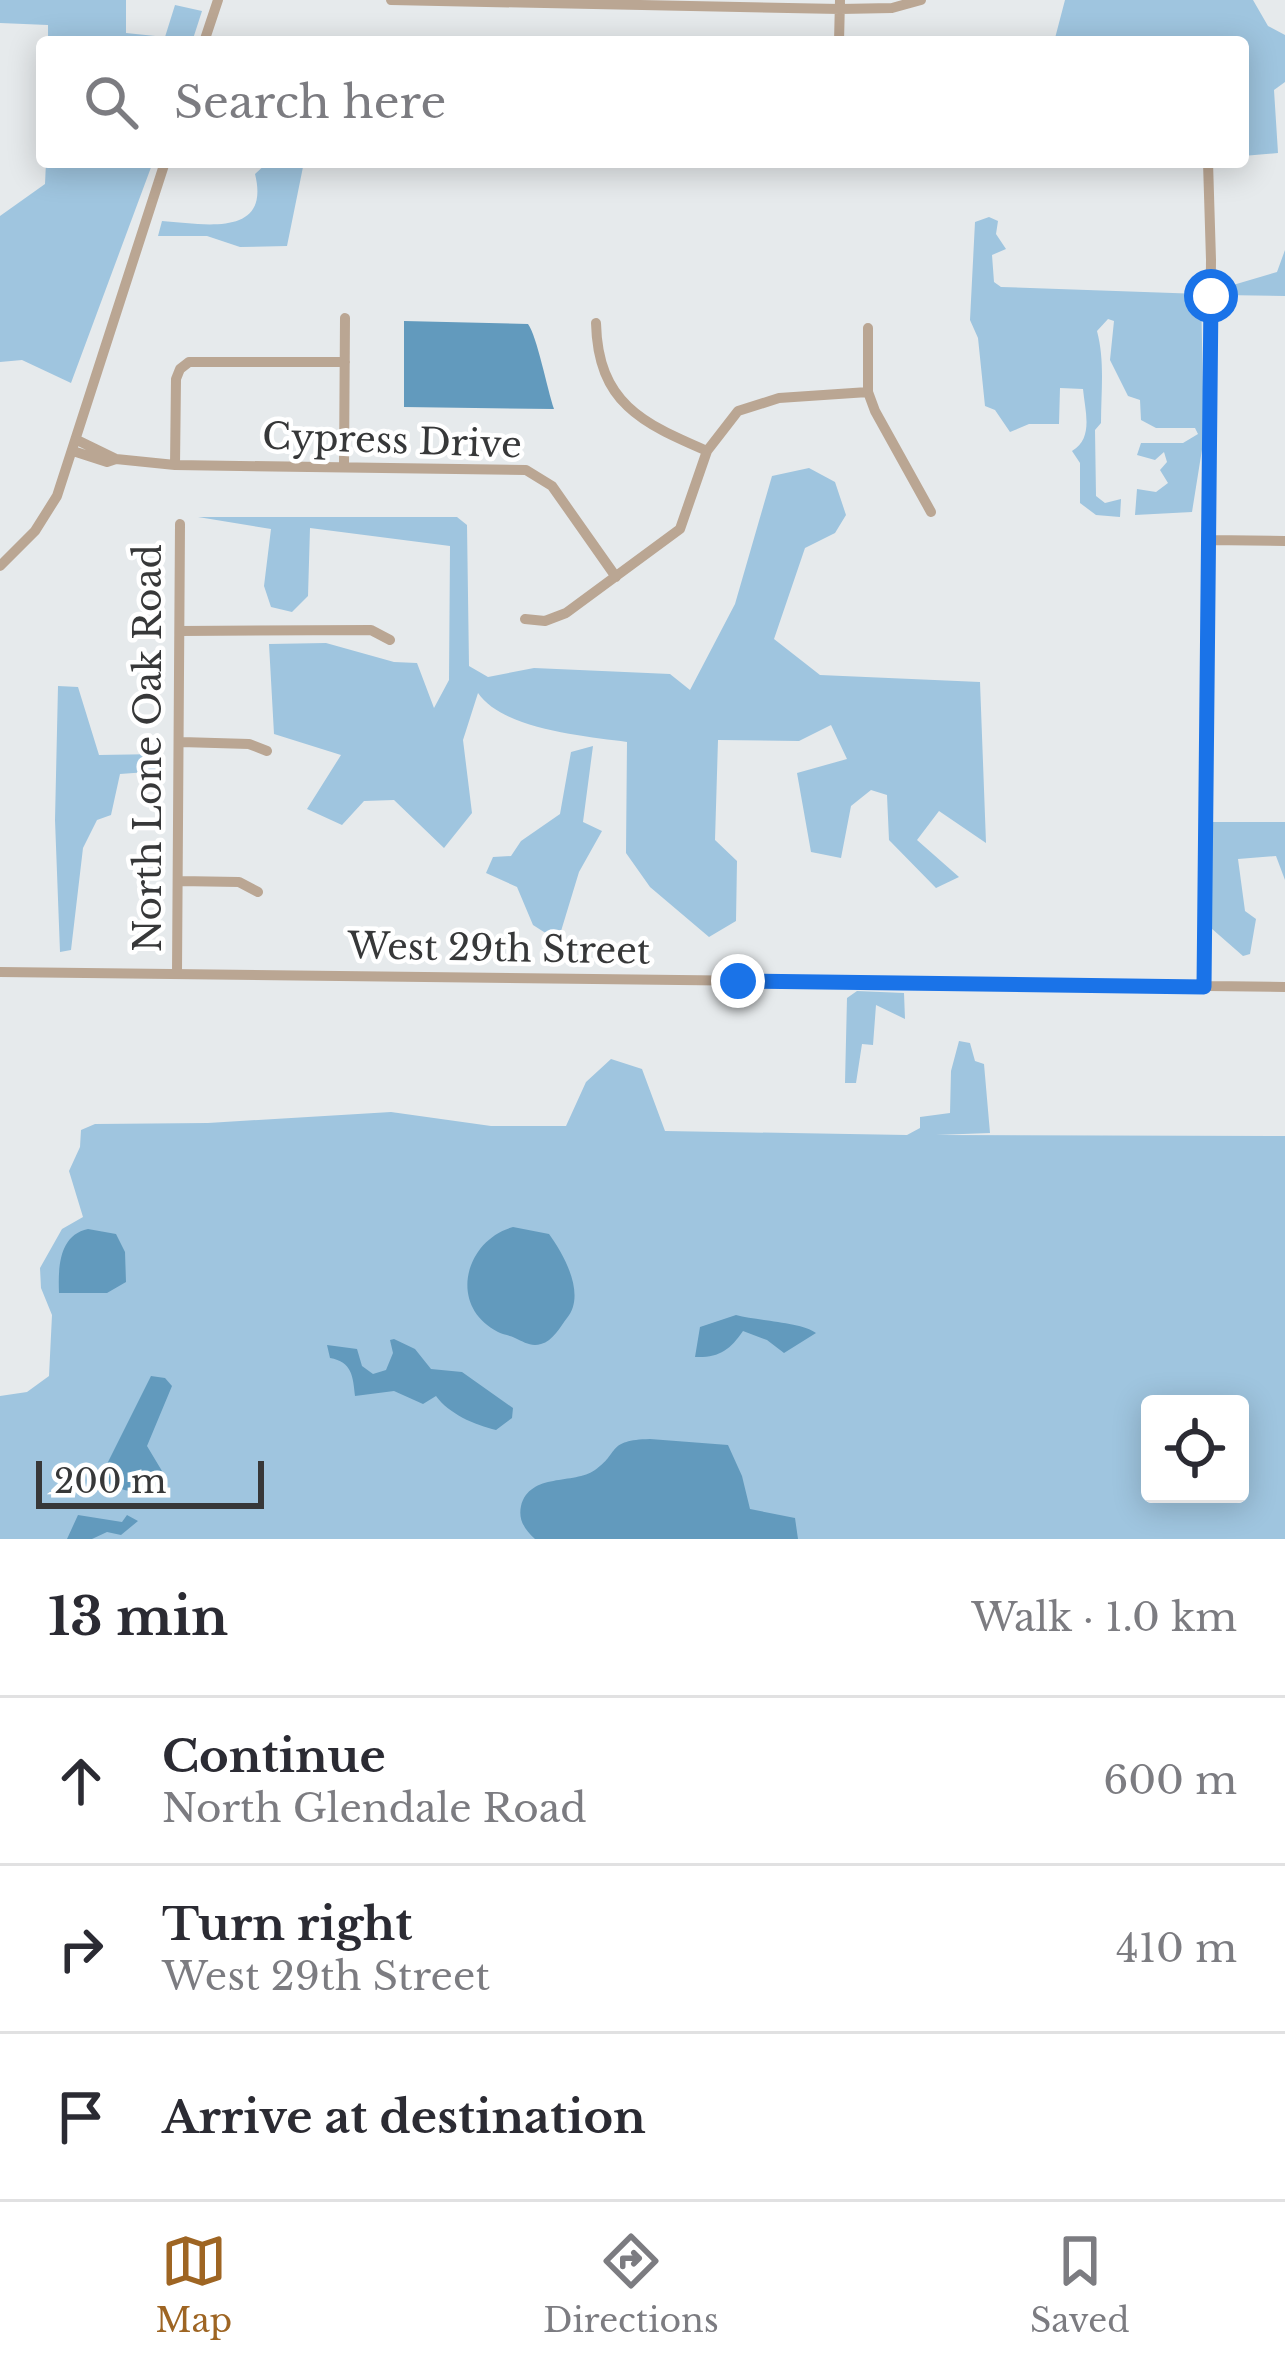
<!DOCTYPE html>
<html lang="en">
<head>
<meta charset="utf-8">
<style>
  :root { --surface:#fff; --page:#f2f2f3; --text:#2b2b33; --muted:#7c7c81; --line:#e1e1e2; --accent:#9e6523 }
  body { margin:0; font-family:"Libre Baskerville",serif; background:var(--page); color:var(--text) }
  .controls { position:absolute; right:36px; bottom:36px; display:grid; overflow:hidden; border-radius:12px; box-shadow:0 6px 30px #0003 }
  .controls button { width:108px; height:108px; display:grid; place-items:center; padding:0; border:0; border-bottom:3px solid var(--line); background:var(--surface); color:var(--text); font:60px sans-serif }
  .scale { position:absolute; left:36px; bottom:30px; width:228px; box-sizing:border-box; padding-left:12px; border:6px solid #373839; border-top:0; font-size:33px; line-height:42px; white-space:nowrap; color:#373839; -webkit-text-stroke:9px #fff; paint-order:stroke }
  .stop { position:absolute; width:36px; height:36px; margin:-27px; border:9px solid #1a73e8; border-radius:50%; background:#fff }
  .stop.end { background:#1a73e8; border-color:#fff; box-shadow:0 3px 12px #0008 }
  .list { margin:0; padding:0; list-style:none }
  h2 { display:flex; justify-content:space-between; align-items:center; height:156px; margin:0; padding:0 48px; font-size:51px }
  h2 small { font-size:39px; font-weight:400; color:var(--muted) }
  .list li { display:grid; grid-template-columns:78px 1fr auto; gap:36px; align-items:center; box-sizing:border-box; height:168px; padding:0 48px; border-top:3px solid var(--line) }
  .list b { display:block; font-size:45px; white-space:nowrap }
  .list p { margin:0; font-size:39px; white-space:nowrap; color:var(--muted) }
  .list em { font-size:39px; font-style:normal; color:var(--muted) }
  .icon { flex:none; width:66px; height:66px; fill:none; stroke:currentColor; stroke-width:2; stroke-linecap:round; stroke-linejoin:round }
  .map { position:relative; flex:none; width:1285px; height:1539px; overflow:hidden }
  .search { position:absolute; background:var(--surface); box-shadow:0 6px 30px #0003; left:36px; right:36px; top:36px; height:132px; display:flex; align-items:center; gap:30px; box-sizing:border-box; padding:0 42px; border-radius:12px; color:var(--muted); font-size:45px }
  .sheet { height:660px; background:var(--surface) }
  nav { display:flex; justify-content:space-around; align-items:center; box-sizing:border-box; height:168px; border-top:3px solid var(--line); background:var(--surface); font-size:33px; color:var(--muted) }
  nav a { display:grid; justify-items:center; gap:6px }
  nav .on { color:var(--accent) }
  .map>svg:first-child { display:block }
  .green { fill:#9fc5df; fill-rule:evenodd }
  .water { fill:#629abd }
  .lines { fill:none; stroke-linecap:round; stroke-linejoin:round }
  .minor { stroke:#baa693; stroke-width:10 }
  .route { stroke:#1a73e8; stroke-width:15 }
  .labels { text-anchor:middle; stroke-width:9; stroke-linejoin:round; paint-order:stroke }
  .street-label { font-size:36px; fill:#373839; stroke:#fff }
</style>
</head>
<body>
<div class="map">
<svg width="1285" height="1539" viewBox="0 0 1285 1539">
  <rect width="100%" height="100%" fill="#e6eaec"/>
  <path class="green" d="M0 0H126V33L165 37 175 5 202 11 192 42H48V25L0 23Z
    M1065 0H1253L1268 26 1285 35V82L1274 90 1278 153 1243 156V42H1054Z
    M46 162H153L71 383 22 360 0 362V216L45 184Z
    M268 162H304L287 246 240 247 207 236H158L162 221C204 224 271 238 255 174Z
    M989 217 998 221 996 234 1006 249 992 255 994 282 1001 287 1201 294 1204 437 1192 512 1135 515 1137 489 1156 492 1168 483 1160 470 1167 462 1164 452 1155 460 1137 455 1141 443H1183L1198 434 1195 428H1156L1141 420 1140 400 1128 396 1110 360 1114 321 1108 319 1097 331C1105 361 1101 391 1101 423L1095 430 1096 496 1105 503 1121 499 1120 517 1096 515 1080 503V463L1072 451C1094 438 1085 411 1083 389L1060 388 1059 424H1029L1010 432 995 410 985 406 978 338 970 320 975 222Z
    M1285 250V296L1222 295 1233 285 1277 272Z
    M809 468 835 482 846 515 835 533 805 548 774 639 820 675 980 682 986 843 939 811 917 840 959 877 936 888 889 840 887 795 871 790 851 806 841 858 811 852 797 773 847 759 831 725 799 741 718 740 715 840 737 861 736 921 709 937 650 887 626 853 627 742C584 736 504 730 478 693L463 740 472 813 444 848 394 800 364 801 342 825 307 809 341 755 274 734 269 644 326 643 394 662 417 663 434 708 449 680 450 546 310 528 308 596 292 612 271 607 264 586 271 529 198 517H457L467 525 469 666 488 677 534 668 670 674 690 690 735 604 772 476Z
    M58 686 78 687 99 755 160 754 161 771 120 774 111 815 97 820 83 848 71 950 60 952 55 820Z
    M593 746 583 822 602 831 579 872 558 941 533 925 517 887 486 873 493 857 511 856 521 841 560 814 571 752Z
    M1211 822H1285V880L1276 856 1238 859 1245 911 1256 919 1250 954 1243 956 1211 928Z
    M857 991 904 993 905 1019 876 1005 873 1045 862 1044 856 1083H845L847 998Z
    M959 1041 970 1043 975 1061 984 1064 990 1133 936 1135 1285 1136V1539H0V1396L27 1392 49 1376 52 1315 41 1288 40 1268 62 1229 83 1217 69 1171 80 1147 81 1130 95 1124 208 1123 391 1112 491 1126H566L586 1082 611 1059 642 1069 665 1131 907 1135 920 1128V1117L950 1113 951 1071ZM1150 1404H1240V1494H1150Z"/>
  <path class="water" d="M404 321 528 324C537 336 547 388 554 409L404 407Z
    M513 1227 549 1234C565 1256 586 1295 567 1318 560 1327 553 1341 541 1344 531 1347 524 1342 515 1338 510 1335 503 1335 498 1332 447 1306 465 1240 513 1227Z
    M88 1229 116 1234 125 1252 126 1282 107 1293H59C58 1267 59 1235 88 1229Z
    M736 1315C758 1321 802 1322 816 1333L784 1353 767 1340 743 1331C730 1350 719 1358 695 1357L700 1327Z
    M394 1339 415 1349 431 1369 462 1372 513 1408 512 1418 496 1430C475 1425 449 1414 436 1396L423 1404 394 1391 355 1396C353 1376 352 1362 330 1358L327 1345 357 1349 362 1366 373 1374 386 1370 393 1353 390 1340Z
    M151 1376 165 1378 172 1386 147 1446 162 1471 163 1481C144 1494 129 1494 109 1484L103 1472Z
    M650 1439 728 1445 742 1476 750 1509 795 1518 798 1539H535C525 1530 518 1520 521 1506 530 1472 574 1485 595 1470 620 1453 606 1440 650 1439Z
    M78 1515 122 1522 127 1515 138 1521 121 1535 107 1532 92 1539H67Z"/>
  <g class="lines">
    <path class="minor" d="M391 0 840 9 892 8 921 0
      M204 42 218 0
      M839 42 840 0
      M596 323C598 403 642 423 707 451
      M868 328V392L875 411 931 512
      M77 440 116 459
      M73 451 107 462 116 459 175 465 526 470 552 486 616 577
      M175 465 176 379 180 369 189 362H345
      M344 465 345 318
      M1208 540 1285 541
      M0 566 35 531 57 496 165 162
      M525 619 545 621 566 613 680 529 707 451 738 411 779 398 868 392
      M181 631 371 630 390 640
      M181 742 249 744 267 751
      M179 881 239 882 258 892
      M0 972 1285 987
      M177 973 180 524
      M1204 987 1211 260 1208 162"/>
  </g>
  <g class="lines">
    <path class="route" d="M738 981 1204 987 1211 296"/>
  </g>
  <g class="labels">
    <g class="street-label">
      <text transform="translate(392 440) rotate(2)" y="13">Cypress Drive</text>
      <text transform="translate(148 748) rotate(-90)" y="13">North Lone Oak Road</text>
      <text transform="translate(499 948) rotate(1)" y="13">West 29th Street</text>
    </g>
  </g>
</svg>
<div class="controls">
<button><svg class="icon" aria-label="locate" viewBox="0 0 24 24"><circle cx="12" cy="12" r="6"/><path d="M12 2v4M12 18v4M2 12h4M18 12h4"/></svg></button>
</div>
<div class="scale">200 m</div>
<div class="stop" style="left:1211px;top:296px"></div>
<div class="stop end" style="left:738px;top:981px"></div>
<div class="search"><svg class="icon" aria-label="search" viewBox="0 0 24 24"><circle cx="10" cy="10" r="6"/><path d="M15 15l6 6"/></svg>Search here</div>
</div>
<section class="sheet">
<h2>13 min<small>Walk · 1.0 km</small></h2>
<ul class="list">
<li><svg class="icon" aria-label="ahead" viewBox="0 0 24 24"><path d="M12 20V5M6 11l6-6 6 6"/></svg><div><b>Continue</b><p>North Glendale Road</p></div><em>600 m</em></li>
<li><svg class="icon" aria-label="right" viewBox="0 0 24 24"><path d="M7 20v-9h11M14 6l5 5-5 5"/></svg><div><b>Turn right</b><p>West 29th Street</p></div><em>410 m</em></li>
<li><svg class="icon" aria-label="arrive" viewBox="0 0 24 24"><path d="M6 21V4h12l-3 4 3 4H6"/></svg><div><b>Arrive at destination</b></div></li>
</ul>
</section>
<nav>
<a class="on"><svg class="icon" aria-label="map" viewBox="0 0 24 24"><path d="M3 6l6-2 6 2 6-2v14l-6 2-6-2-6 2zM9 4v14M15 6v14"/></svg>Map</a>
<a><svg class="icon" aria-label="directions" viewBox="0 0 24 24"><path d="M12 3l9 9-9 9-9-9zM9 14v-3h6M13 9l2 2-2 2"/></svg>Directions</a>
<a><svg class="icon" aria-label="saved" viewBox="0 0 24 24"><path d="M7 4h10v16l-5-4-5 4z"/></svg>Saved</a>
</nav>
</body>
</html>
